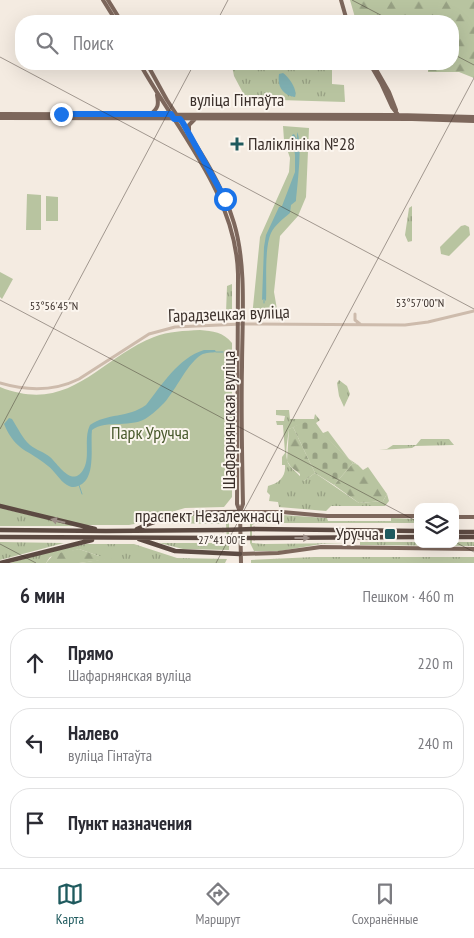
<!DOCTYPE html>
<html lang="ru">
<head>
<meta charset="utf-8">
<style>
  :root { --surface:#fff; --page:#f7f7f7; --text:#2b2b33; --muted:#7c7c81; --line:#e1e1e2; --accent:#1f5a5e }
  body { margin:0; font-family:"PT Sans Narrow",sans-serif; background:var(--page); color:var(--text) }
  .controls { position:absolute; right:15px; bottom:15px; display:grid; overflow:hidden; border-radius:10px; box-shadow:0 5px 20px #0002 }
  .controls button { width:45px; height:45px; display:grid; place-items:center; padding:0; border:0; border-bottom:1px solid var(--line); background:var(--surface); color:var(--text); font:25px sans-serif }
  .stop { position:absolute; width:15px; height:15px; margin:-11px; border:4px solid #1a73e8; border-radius:50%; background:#fff }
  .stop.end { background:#1a73e8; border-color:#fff; box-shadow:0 1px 5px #0008 }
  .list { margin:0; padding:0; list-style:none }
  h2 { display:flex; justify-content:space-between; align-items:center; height:65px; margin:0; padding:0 20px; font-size:21px }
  h2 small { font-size:16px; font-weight:400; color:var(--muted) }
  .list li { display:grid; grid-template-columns:32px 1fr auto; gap:15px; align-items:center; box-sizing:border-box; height:70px; margin:0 10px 10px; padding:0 10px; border:1px solid var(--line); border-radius:20px }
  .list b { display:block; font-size:19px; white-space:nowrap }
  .list p { margin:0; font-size:16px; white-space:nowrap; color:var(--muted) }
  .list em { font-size:16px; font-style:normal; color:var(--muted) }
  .icon { flex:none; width:28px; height:28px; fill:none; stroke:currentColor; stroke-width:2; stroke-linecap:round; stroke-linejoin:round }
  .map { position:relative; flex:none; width:474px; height:563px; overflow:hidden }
  .search { position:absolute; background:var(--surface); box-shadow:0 5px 20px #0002; left:15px; right:15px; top:15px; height:55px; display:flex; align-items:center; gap:12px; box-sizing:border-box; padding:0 18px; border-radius:20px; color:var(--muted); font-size:19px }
  .sheet { height:305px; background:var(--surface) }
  nav { display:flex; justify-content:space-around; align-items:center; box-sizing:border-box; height:70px; border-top:1px solid var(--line); background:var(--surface); font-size:14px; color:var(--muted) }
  nav a { display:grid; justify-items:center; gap:2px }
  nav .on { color:var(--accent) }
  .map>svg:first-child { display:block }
  .grass { fill:url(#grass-tufts) }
  .forest { fill:url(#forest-firs) }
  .cemetery { fill:url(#cemetery-stones) }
  .park { fill:#b8c4a0 }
  .water { fill:#7fb0b2 }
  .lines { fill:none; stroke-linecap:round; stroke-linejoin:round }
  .stream { stroke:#7fb0b2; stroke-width:1 }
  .minor { stroke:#cdbbac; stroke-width:3 }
  .major { stroke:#7d675c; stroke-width:4 }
  .highway { stroke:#5c4a42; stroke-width:4.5 }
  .highway-bridge { stroke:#5c4a42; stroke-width:4.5 }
  .oneway { fill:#9c8e87 }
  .route { stroke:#1a73e8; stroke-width:6 }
  .ticks { fill:none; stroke:#3b302b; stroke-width:1; stroke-opacity:0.45 }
  .poi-dot { fill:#1f5a5e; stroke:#fbf5ee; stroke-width:2 }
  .labels { text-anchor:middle; stroke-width:4; stroke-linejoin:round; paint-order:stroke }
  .street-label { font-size:18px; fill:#3b302b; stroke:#fbf5ee }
  .poi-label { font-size:18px; fill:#3b302b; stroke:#fbf5ee; text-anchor:start }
  .park-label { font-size:18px; fill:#4a5a2e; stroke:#fbf5ee }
  .ticks-label { font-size:12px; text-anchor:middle; fill:#3b302b; stroke:#fbf5ee; stroke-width:4; stroke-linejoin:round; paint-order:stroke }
</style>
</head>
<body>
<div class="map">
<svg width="474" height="563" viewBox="0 0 474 563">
  <defs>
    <pattern id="grass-tufts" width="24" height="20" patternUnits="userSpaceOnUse" patternTransform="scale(1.25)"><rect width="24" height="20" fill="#b8c4a0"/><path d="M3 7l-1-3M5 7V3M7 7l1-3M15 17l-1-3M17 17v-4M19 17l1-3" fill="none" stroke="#97a083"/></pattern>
    <pattern id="forest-firs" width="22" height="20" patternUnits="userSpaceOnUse" patternTransform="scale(1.25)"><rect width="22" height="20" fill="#b8c4a0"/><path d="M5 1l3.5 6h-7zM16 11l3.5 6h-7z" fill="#97a083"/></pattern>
    <pattern id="cemetery-stones" width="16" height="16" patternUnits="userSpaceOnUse" patternTransform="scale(1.25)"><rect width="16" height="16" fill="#b8c4a0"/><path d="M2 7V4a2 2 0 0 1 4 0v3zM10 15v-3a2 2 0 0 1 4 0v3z" fill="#97a083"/></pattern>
  </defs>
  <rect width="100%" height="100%" fill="#f4ebe1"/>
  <path class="grass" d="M234 64H332V84L344 85 345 102 242 99 243 93 234 76 232 66Z
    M412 206V241L408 242 405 235 409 208Z
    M232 284V314L227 318 209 319V315H223L226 313 227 286Z
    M339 380 347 386 350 394 344 407 339 396 337 383Z
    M276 410H289L290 419H314L315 414 320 420 316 423 323 433 328 431 349 459 358 465 353 463 308 421 289 429C288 439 283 459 290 466 295 472 300 475 304 481L315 473 359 503 383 501 387 494 389 501 385 506H331L326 511 279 507 278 502 269 501 270 495 267 492 268 486C279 483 286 477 285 465H282V457L285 453 283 425H277L276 421H284L285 416 276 415Z
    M421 439H449L454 445 415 446 412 448 379 450 387 449 393 445H416Z
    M0 508 76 526H0Z
    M191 515H224L229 520V550L183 549 159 543H227L226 524 156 523Z
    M256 515H282L327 518 328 521H391V518L415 519V523H279L254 524 252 525V543L264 544 348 543 321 544 280 551H254L250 543V524Z
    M0 542 64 543 0 560Z
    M360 542H418V544H455V542H474V546L360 545Z
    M86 544H134L177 558 227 559 225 563H80L112 558V556H99L79 549 50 557 46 563H10L51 551Z
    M314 557H474V563H251V560Z"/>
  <path class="forest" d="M350 0H474V78L459 72H428V64H453V21H356Z
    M293 427 315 473 304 481 300 480V474L291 467 287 461 289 429Z
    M353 463 358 465 363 470 368 467 387 494 383 501 359 503 334 485Z
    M79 549 99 556H112V559L79 563H46L54 554Z"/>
  <path class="cemetery" d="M308 420 353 463 334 485 315 473 293 427Z"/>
  <path class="park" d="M283 126 309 128 306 197 298 216 280 236 274 292 279 321 276 317H252L260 237 289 172 290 158 284 140Z
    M27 194 41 195V230H26Z
    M46 196 58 197V221H46Z
    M465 225 469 227 470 235 449 256 441 254 440 247 461 226Z
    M0 272 13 279 2 299 0 297Z
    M200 330C213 331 223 332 232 343V497L224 507 185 508 151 518 140 523 129 525H84L0 505V387C70 415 98 359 154 337 169 331 184 331 200 330Z"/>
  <path class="water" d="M283 73C289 77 298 90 295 97 283 95 277 87 279 74Z
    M297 132C303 142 297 187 296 201L291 205 290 213C283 219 275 225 271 233 264 249 267 283 266 301L264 299 262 300 264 247 266 235 279 207 282 206 295 172V155L292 135 294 134 297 139Z
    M204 350H215L216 352C212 353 206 352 201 355 189 362 177 387 168 398 164 404 154 413 148 417 133 429 106 419 92 430 90 446 97 480 78 486 74 488 70 487 67 485 59 480 55 471 48 466 28 449 16 452 4 424L9 418 12 419C18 428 22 438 30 445 36 450 44 452 50 457 58 464 72 488 83 470 91 457 83 439 90 425 107 413 128 418 146 405 162 385 178 358 204 350Z"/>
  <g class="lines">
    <path class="stream" d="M264 298V303
      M216 352H223
      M79 485 82 494"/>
    <path class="minor" d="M355 314V320L360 324
      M0 383C27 391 53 392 79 379L149 334 175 327 242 324 405 325 428 322 474 311"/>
    <path class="major" d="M103 0 116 21
      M108 0 121 21
      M341 0 347 21
      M140 64C177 130 236 195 238 274L237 504 240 512
      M147 64C154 76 160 88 167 100 192 139 221 179 234 223 247 266 242 322 242 367 241 412 242 458 243 504L240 512 241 563
      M370 64 381 83 392 107 399 116
      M373 64 389 92 396 110
      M0 114 398 115 474 117
      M151 114C158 108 159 105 157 95
      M0 118 412 119 474 121
      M189 130V125L195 119
      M240 512H282L327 516H418
      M455 517H474
      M240 554 278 553 321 547 474 549"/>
    <path class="highway" d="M0 506 95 529
      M137 529C174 512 200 512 240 512
      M254 529 418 531
      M0 530 106 531 223 530
      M455 532H474
      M0 537 223 538
      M455 537H474
      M254 538 418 537
      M139 539 175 551 240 554
      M0 563 92 540"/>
    <path class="highway-bridge" d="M223 530 254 529
      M223 538H254"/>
  </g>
  <defs><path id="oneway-solid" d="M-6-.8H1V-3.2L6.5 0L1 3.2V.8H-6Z" transform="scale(1.25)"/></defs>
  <g class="oneway">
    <use href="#oneway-solid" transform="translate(58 521) rotate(-166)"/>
    <use href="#oneway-solid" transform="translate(302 538)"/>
  </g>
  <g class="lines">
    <path class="route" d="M61 114H171L174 119H180L183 123 225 199"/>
  </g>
  <path class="ticks" d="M352 0 392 21M217 21 228 0M453 54 474 65M0 57 474 309M0 300 418 522M0 429 194 64M455 542 474 552M0 544 36 563M216 563 474 78"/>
  <g class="poi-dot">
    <path d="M234.5 136.5h5v5h5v5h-5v5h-5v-5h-5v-5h5z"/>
    <rect x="384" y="528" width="12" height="12" rx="2.5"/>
  </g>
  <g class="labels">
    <g class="street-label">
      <text x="237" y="106">вуліца Гінтаўта</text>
      <text transform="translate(229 314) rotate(-2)" y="6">Гарадзецкая вуліца</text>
      <text transform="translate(229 420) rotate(-90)" y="6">Шафарнянская вуліца</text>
      <text x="209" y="522">праспект Незалежнасці</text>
    </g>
    <g class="poi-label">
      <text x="248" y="150">Паліклініка №28</text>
      <text x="379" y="540" text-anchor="end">Уручча</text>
    </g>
    <g class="park-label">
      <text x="150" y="439">Парк Уручча</text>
    </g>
  </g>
  <g class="ticks-label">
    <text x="420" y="307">53°57'00"N</text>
    <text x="54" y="310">53°56'45"N</text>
    <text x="222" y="544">27°41'00"E</text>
  </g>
</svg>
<div class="controls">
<button><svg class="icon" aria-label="layers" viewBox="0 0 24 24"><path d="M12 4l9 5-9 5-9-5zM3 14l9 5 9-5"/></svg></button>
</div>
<div class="stop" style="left:225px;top:199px"></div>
<div class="stop end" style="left:61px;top:114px"></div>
<div class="search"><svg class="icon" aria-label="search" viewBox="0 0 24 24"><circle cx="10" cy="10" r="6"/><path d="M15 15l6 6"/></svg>Поиск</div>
</div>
<section class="sheet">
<h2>6 мин<small>Пешком · 460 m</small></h2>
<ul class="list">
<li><svg class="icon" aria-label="ahead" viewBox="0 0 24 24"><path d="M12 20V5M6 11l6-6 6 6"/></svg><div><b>Прямо</b><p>Шафарнянская вуліца</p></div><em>220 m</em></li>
<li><svg class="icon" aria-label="left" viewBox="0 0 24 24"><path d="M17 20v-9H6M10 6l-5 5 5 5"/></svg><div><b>Налево</b><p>вуліца Гінтаўта</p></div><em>240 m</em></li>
<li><svg class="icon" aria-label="arrive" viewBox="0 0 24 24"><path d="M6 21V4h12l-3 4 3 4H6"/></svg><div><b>Пункт назначения</b></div></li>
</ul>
</section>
<nav>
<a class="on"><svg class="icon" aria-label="map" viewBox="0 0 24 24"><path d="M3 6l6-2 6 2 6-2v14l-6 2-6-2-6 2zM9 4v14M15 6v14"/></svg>Карта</a>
<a><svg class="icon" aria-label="directions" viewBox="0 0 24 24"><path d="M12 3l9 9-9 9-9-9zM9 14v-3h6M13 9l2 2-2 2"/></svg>Маршрут</a>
<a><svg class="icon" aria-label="saved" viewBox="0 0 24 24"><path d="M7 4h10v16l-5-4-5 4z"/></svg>Сохранённые</a>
</nav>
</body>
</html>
